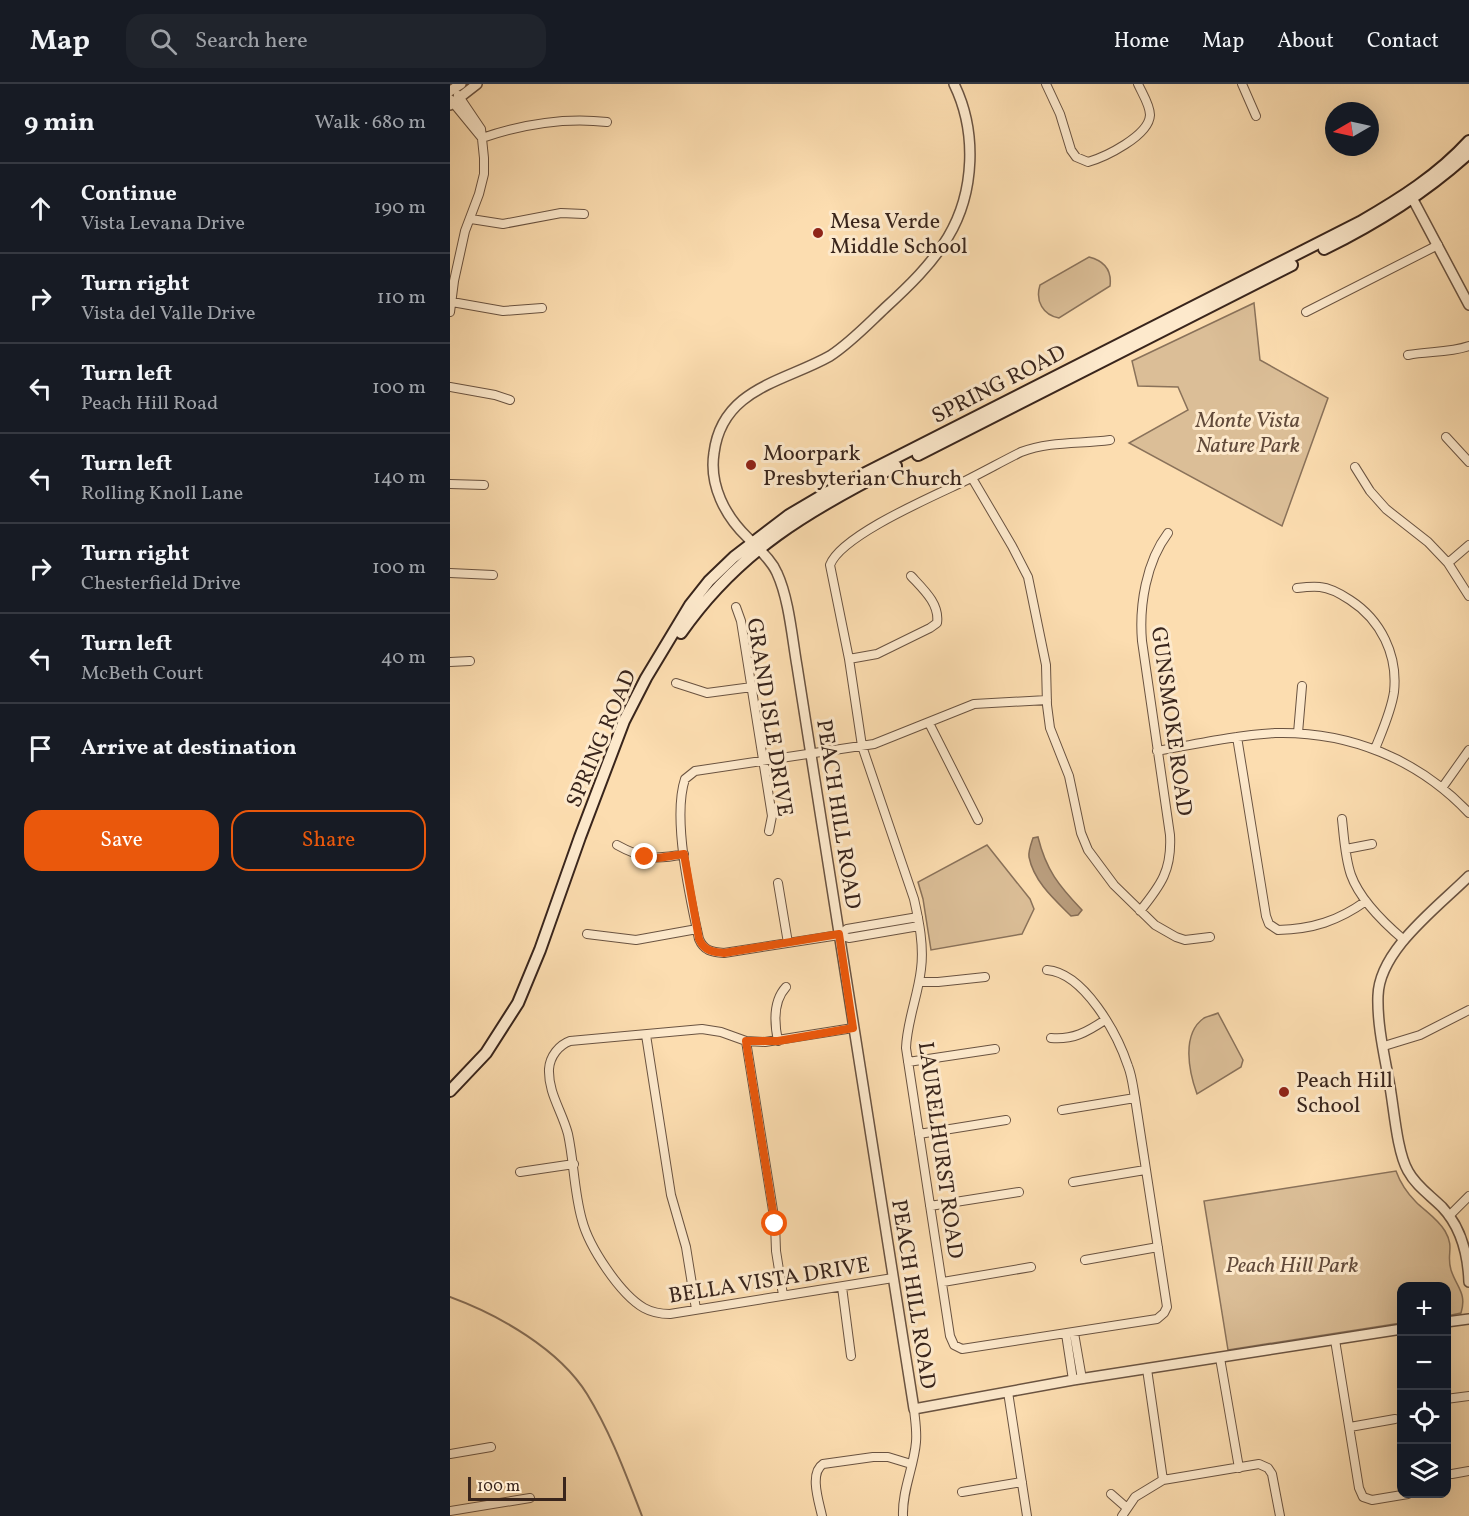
<!DOCTYPE html>
<html lang="en">
<head>
<meta charset="utf-8">
<style>
  :root { --surface:#171b24; --page:#20242c; --text:#f1f3f6; --muted:#9ea1a6; --line:#363941; --accent:#ea580c }
  body { margin:0; font-family:Vollkorn,serif; background:var(--page); color:var(--text) }
  .controls { position:absolute; right:18px; bottom:18px; display:grid; overflow:hidden; border-radius:12px; box-shadow:0 6px 24px #0002 }
  .controls button { width:54px; height:54px; display:grid; place-items:center; padding:0; border:0; border-bottom:2px solid var(--line); background:var(--surface); color:var(--text); font:30px sans-serif }
  .compass { position:absolute; left:875px; top:18px; width:54px; height:54px; border-radius:50%; background:var(--surface); box-shadow:0 6px 24px #0002; rotate:261deg }
  .scale { position:absolute; left:18px; bottom:15px; width:98px; box-sizing:border-box; padding-left:6px; border:3px solid #39251c; border-top:0; font-size:16px; line-height:21px; white-space:nowrap; color:#39251c; -webkit-text-stroke:4px #fde9cc; paint-order:stroke }
  .stop { position:absolute; width:18px; height:18px; margin:-14px; border:4px solid #ea580c; border-radius:50%; background:#fff }
  .stop.end { background:#ea580c; border-color:#fff; box-shadow:0 2px 6px #0008 }
  .list { margin:0; padding:0; list-style:none }
  h2 { display:flex; justify-content:space-between; align-items:center; height:78px; margin:0; padding:0 24px; font-size:26px }
  h2 small { font-size:20px; font-weight:400; color:var(--muted) }
  .list li { display:grid; grid-template-columns:39px 1fr auto; gap:18px; align-items:center; box-sizing:border-box; height:90px; padding:0 24px; border-top:2px solid var(--line) }
  .list b { display:block; font-size:22px; white-space:nowrap }
  .list p { margin:0; font-size:20px; white-space:nowrap; color:var(--muted) }
  .list em { font-size:20px; font-style:normal; color:var(--muted) }
  .actions { display:flex; gap:12px; padding:18px 24px }
  .actions a { flex:1; padding:14px 0; border:2px solid var(--accent); border-radius:18px; text-align:center; font-size:21px; color:var(--accent) }
  .actions .main { background:var(--accent); color:#fff }
  .icon { flex:none; width:33px; height:33px; fill:none; stroke:currentColor; stroke-width:2; stroke-linecap:round; stroke-linejoin:round }
  .map { position:relative; flex:none; width:1019px; height:1432px; overflow:hidden }
  header { display:flex; align-items:center; gap:36px; box-sizing:border-box; height:84px; padding:0 30px; background:var(--surface); border-bottom:2px solid var(--line) }
  header strong { font-size:28px }
  nav { display:flex; gap:33px; margin-inline-start:auto; font-size:21px }
  .search { width:420px; height:54px; background:var(--page); display:flex; align-items:center; gap:15px; box-sizing:border-box; padding:0 21px; border-radius:18px; color:var(--muted); font-size:22px }
  main { display:flex }
  aside { flex:1; background:var(--surface) }
  .map>svg:first-child { display:block }
  .green { fill:#dbbe97; stroke:#8a725a; stroke-width:1.5 }
  .water { fill:#ba9e7e; stroke:#866e57; stroke-width:1.5 }
  .lines { fill:none; stroke-linecap:round; stroke-linejoin:round }
  .stream { stroke:#866e57; stroke-width:2 }
  .minor-casing { stroke:#6a5341; stroke-width:10 }
  .tertiary-casing { stroke:#6a5341; stroke-width:12 }
  .secondary-casing { stroke:#39251c; stroke-width:14 }
  .minor { stroke:#fde9cc; stroke-width:8 }
  .tertiary { stroke:#fde9cc; stroke-width:9 }
  .secondary { stroke:#fde9cc; stroke-width:10 }
  .route { stroke:#ea580c; stroke-width:8 }
  .poi-dot { fill:#8f2418; stroke:#fde9cc; stroke-width:2 }
  .labels { text-anchor:middle; stroke-width:6; stroke-linejoin:round; paint-order:stroke }
  .poi-label { font-size:22px; fill:#39251c; stroke:#fde9cc; text-anchor:start }
  .street-label { font-size:22px; fill:#39251c; stroke:#fde9cc }
  .park-label { font-size:22px; font-style:italic; fill:#624b3b; stroke:#fde9cc }
</style>
</head>
<body>
<header>
<strong>Map</strong>
<div class="search"><svg class="icon" aria-label="search" viewBox="0 0 24 24"><circle cx="10" cy="10" r="6"/><path d="M15 15l6 6"/></svg>Search here</div>
<nav><a>Home</a><a>Map</a><a>About</a><a>Contact</a></nav>
</header>
<main>
<aside>
<h2>9 min<small>Walk · 680 m</small></h2>
<ul class="list">
<li><svg class="icon" aria-label="ahead" viewBox="0 0 24 24"><path d="M12 20V5M6 11l6-6 6 6"/></svg><div><b>Continue</b><p>Vista Levana Drive</p></div><em>190 m</em></li>
<li><svg class="icon" aria-label="right" viewBox="0 0 24 24"><path d="M7 20v-9h11M14 6l5 5-5 5"/></svg><div><b>Turn right</b><p>Vista del Valle Drive</p></div><em>110 m</em></li>
<li><svg class="icon" aria-label="left" viewBox="0 0 24 24"><path d="M17 20v-9H6M10 6l-5 5 5 5"/></svg><div><b>Turn left</b><p>Peach Hill Road</p></div><em>100 m</em></li>
<li><svg class="icon" aria-label="left" viewBox="0 0 24 24"><path d="M17 20v-9H6M10 6l-5 5 5 5"/></svg><div><b>Turn left</b><p>Rolling Knoll Lane</p></div><em>140 m</em></li>
<li><svg class="icon" aria-label="right" viewBox="0 0 24 24"><path d="M7 20v-9h11M14 6l5 5-5 5"/></svg><div><b>Turn right</b><p>Chesterfield Drive</p></div><em>100 m</em></li>
<li><svg class="icon" aria-label="left" viewBox="0 0 24 24"><path d="M17 20v-9H6M10 6l-5 5 5 5"/></svg><div><b>Turn left</b><p>McBeth Court</p></div><em>40 m</em></li>
<li><svg class="icon" aria-label="arrive" viewBox="0 0 24 24"><path d="M6 21V4h12l-3 4 3 4H6"/></svg><div><b>Arrive at destination</b></div></li>
</ul>
<div class="actions"><a class="main">Save</a><a>Share</a></div>
</aside>
<div class="map">
<svg width="1019" height="1432" viewBox="0 0 1019 1432">
  <rect width="100%" height="100%" fill="#fcddb0"/>
  <filter id="stains"><feTurbulence type="fractalNoise" baseFrequency=".00333" numOctaves="4"/><feColorMatrix values="0 0 0 0 .2 0 0 0 0 .09 0 0 0 0 .02 0 0 0 .5 -.17"/></filter>
  <radialGradient id="worn" r=".72"><stop offset=".6" stop-color="#630" stop-opacity="0"/><stop offset="1" stop-color="#630" stop-opacity=".3"/></radialGradient>
  <path class="green" d="M639 173C655 177 662 186 660 202L609 234C593 231 585 217 590 201Z
    M804 219 810 276 878 314 832 442 679 359 738 326 728 303 688 302 682 277Z
    M537 761 580 815 584 825 572 850 481 866 473 815 468 798Z
    M768 929 793 976 791 983 747 1010C739 988 731 950 754 934 758 932 764 931 768 929Z
    M946 1087C950 1098 957 1109 966 1118 975 1127 988 1135 995 1147 1005 1164 996 1170 1001 1186 1007 1204 1017 1209 1011 1229L997 1232 996 1202H952L951 1239 778 1266 754 1117Z"/>
  <path class="water" d="M588 753C596 786 609 802 632 826L628 831 621 832C605 816 584 798 579 773 578 768 581 760 583 754Z"/>
  <g class="lines">
    <path class="stream" d="M0 1213C49 1231 109 1265 137 1310 161 1349 176 1391 192 1432"/>
    <g class="minor-casing">
      <path id="minor" d="M596 0 610 30 621 66 626 73 638 78C655 73 699 52 700 31 700 21 692 9 688 0
        M792 0 806 32
        M0 15 32 54
        M32 54C73 40 114 33 157 38
        M21 135 53 140 111 129 134 130
        M2 218 53 227 92 224
        M0 228 4 197 15 147 29 110 34 90V74L31 45 8 11
        M856 228 988 161
        M958 271C978 267 999 269 1019 262
        M0 303 45 311 60 316
        M996 353 1019 378
        M905 383 920 407 936 425 978 458 998 479 1019 512
        M522 394 562 462 578 493 596 581 597 621 600 644 619 692 631 749 638 766 664 801 705 841 726 853 735 856 760 853
        M0 400 34 401
        M998 479 1019 461
        M0 489 43 491
        M847 504C855 503 863 502 870 503 881 504 891 510 900 516 931 536 948 571 944 608 941 628 932 647 925 665
        M286 523 291 537 322 732 319 747
        M399 575 427 570 480 544 487 539C490 520 473 505 461 492
        M0 578 20 577
        M226 599 257 609 302 603
        M479 639 528 736
        M848 649 852 602
        M787 653 816 832 819 840 828 846C863 845 888 837 916 817
        M707 667C746 660 786 651 825 649 899 647 968 675 1019 729
        M992 704 1019 666
        M892 735C894 753 895 774 901 791 910 816 934 839 954 856
        M167 761C192 775 206 776 234 770
        M896 765 922 760
        M328 799 338 859
        M690 827C711 801 722 786 720 751L692 557C689 522 696 478 718 449
        M468 833 397 845 389 851 274 869C262 868 254 867 249 855 240 814 222 734 235 695L245 687 424 660 524 620 597 616
        M137 850 186 856 247 845
        M389 851 399 854 469 842
        M597 886C634 889 667 949 678 982 682 992 683 1003 685 1014L717 1223 714 1229 707 1235 512 1265 504 1261 500 1252 456 964C457 937 468 912 471 885 474 862 469 837 464 815L412 662 399 575 380 481C391 451 486 411 517 396 535 387 553 377 571 368 600 357 630 360 660 356
        M469 898H488L535 893
        M403 944 315 958 296 957 271 948 252 945 120 957C109 961 100 972 99 985 98 1009 112 1027 118 1050 124 1078 124 1108 132 1136 139 1163 170 1210 194 1224 203 1229 211 1230 220 1230L443 1194
        M196 951 221 1111 236 1163 246 1225
        M601 954C623 956 637 948 655 936
        M296 957 325 1139 326 1167 333 1211
        M328 957C324 938 323 917 336 903
        M934 962 970 951 1019 926
        M458 978 545 965
        M612 1026 685 1014
        M469 1050 556 1036
        M70 1088 124 1080
        M623 1098 695 1086
        M480 1122 569 1108
        M999 1132 1019 1112
        M635 1176 708 1163
        M493 1198 581 1183
        M392 1203 401 1272
        M624 1249 632 1295
        M616 1250 623 1296
        M885 1256 909 1404 913 1413 922 1416 958 1410
        M770 1274 789 1384
        M697 1285 713 1396
        M558 1308 577 1432
        M996 1315 1019 1312
        M900 1343 945 1335
        M0 1370 41 1363
        M1002 1390 1019 1387
        M512 1408 572 1398
        M661 1410 677 1424
        M0 1427 80 1414
        M372 1432C369 1418 359 1389 373 1380L423 1373H438L461 1380
        M453 1432C452 1406 464 1383 466 1358 467 1346 465 1336 464 1325
        M672 1432 685 1413 713 1396 809 1380 818 1384 822 1390 830 1432"/>
    </g>
    <g class="tertiary-casing">
      <path id="tertiary" d="M504 0C527 47 525 108 498 153 482 180 458 203 435 224 417 241 400 259 380 272 334 298 272 304 264 369 259 401 275 432 298 454 308 465 321 475 327 489 339 515 342 553 347 582L464 1325 623 1296 952 1245
        M0 7 11 0
        M0 21 27 0
        M959 108 1019 221
        M1019 792C988 823 929 866 928 912 927 942 935 974 940 1003 944 1025 947 1068 958 1087 966 1102 980 1111 992 1123 1012 1144 1018 1171 1019 1198
        M996 1238 1019 1235"/>
    </g>
    <g class="secondary-casing">
      <path id="secondary" d="M874 165C927 139 975 109 1019 69
        M468 371 842 181
        M231 549C288 467 359 426 446 382
        M0 1007 36 969 68 919 90 866 130 753 174 637 196 594 240 521 259 497 284 473 339 431 378 408 910 138C950 115 988 91 1019 57"/>
    </g>
    <use href="#minor" class="minor"/>
    <use href="#tertiary" class="tertiary"/>
    <use href="#secondary" class="secondary"/>
  </g>
  <g class="lines">
    <path class="route" d="M195 773 208 774 234 770 249 855C254 867 263 868 274 869L389 850 403 944 328 957H296L325 1140"/>
  </g>
  <g class="poi-dot">
    <circle cx="368" cy="149" r="6"/>
    <circle cx="301" cy="381" r="6"/>
    <circle cx="834" cy="1008" r="6"/>
  </g>
  <g class="labels">
    <g class="poi-label">
      <text x="380" y="144">Mesa Verde<tspan x="380" dy="25">Middle School</tspan></text>
      <text x="313" y="376">Moorpark<tspan x="313" dy="25">Presbyterian Church</tspan></text>
      <text x="846" y="1003">Peach Hill<tspan x="846" dy="25">School</tspan></text>
    </g>
    <g class="street-label">
      <text transform="translate(548 299) rotate(-27)" y="8">SPRING ROAD</text>
      <text transform="translate(321 633) rotate(81)" y="8">GRAND ISLE DRIVE</text>
      <text transform="translate(723 637) rotate(82)" y="8">GUNSMOKE ROAD</text>
      <text transform="translate(150 654) rotate(-67)" y="8">SPRING ROAD</text>
      <text transform="translate(390 730) rotate(81)" y="8">PEACH HILL ROAD</text>
      <text transform="translate(492 1066) rotate(82)" y="8">LAURELHURST ROAD</text>
      <text transform="translate(319 1195) rotate(-9)" y="8">BELLA VISTA DRIVE</text>
      <text transform="translate(465 1210) rotate(81)" y="8">PEACH HILL ROAD</text>
    </g>
    <g class="park-label">
      <text x="798" y="343">Monte Vista<tspan x="798" dy="25">Nature Park</tspan></text>
      <text x="842" y="1188">Peach Hill Park</text>
    </g>
  </g>
  <rect width="100%" height="100%" filter="url(#stains)"/>
  <rect width="100%" height="100%" fill="url(#worn)"/>
</svg>
<div class="controls">
<button>+</button>
<button>−</button>
<button><svg class="icon" aria-label="locate" viewBox="0 0 24 24"><circle cx="12" cy="12" r="6"/><path d="M12 2v4M12 18v4M2 12h4M18 12h4"/></svg></button>
<button><svg class="icon" aria-label="layers" viewBox="0 0 24 24"><path d="M12 4l9 5-9 5-9-5zM3 14l9 5 9-5"/></svg></button>
</div>
<svg class="compass" viewBox="-18 -18 36 36"><path d="M0-13l5 13h-10z" fill="#e53935"/><path d="M0 13l5-13h-10z" fill="#9ea1a6"/></svg>
<div class="scale">100 m</div>
<div class="stop" style="left:325px;top:1140px"></div>
<div class="stop end" style="left:195px;top:773px"></div>
</div>
</main>
</body>
</html>
